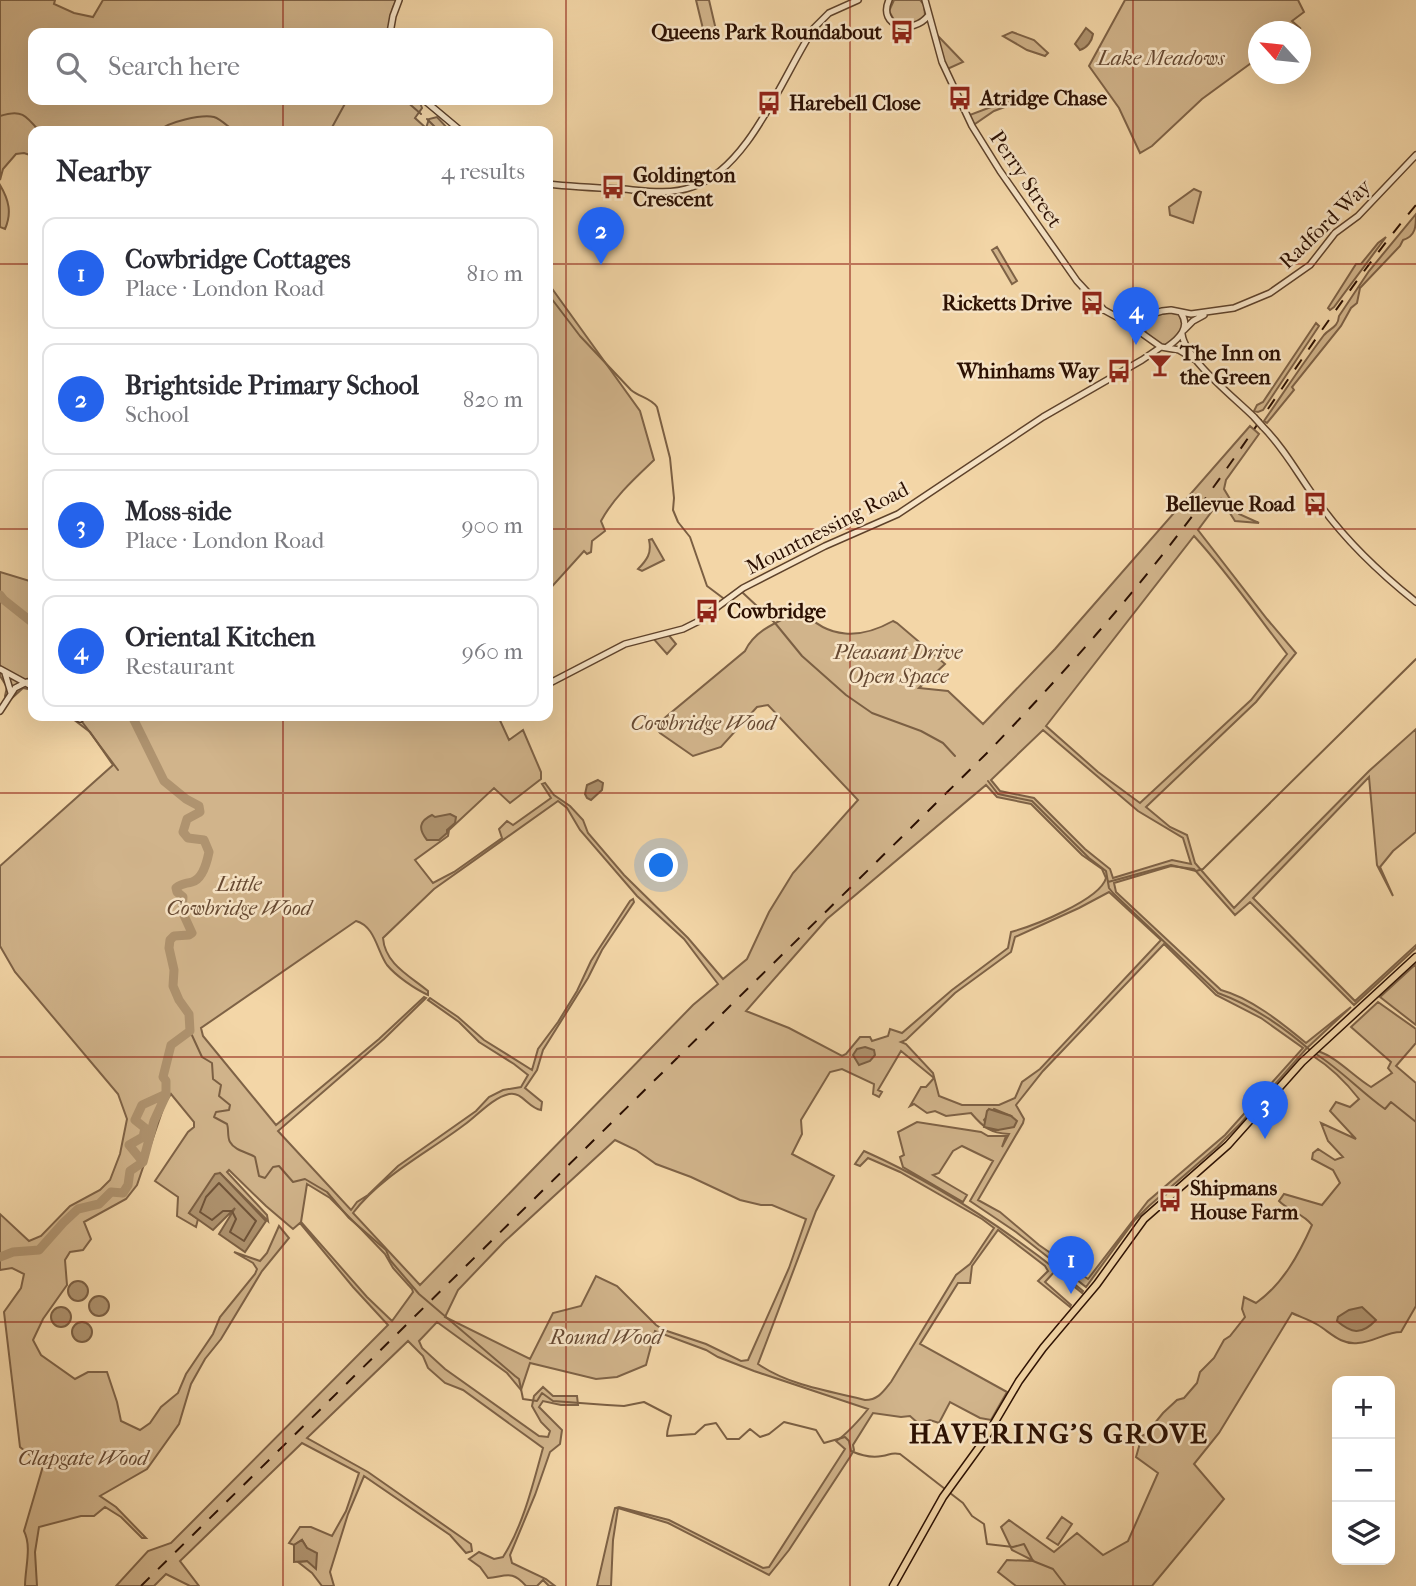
<!DOCTYPE html>
<html lang="en">
<head>
<meta charset="utf-8">
<style>
  :root { --surface:#fff; --page:#f7f7f7; --text:#2b2b33; --muted:#7c7c81; --line:#e1e1e2; --accent:#2563eb }
  body { margin:0; font-family:"IM FELL French Canon",serif; background:var(--page); color:var(--text) }
  .controls { position:absolute; right:21px; bottom:21px; display:grid; overflow:hidden; border-radius:14px; box-shadow:0 7px 28px #0002 }
  .controls button { width:63px; height:63px; display:grid; place-items:center; padding:0; border:0; border-bottom:2px solid var(--line); background:var(--surface); color:var(--text); font:35px sans-serif }
  .compass { position:absolute; left:1248px; top:21px; width:63px; height:63px; border-radius:50%; background:var(--surface); box-shadow:0 7px 28px #0002; rotate:297deg }
  .you { position:absolute; left:662px; top:866px; width:24px; height:24px; margin:-18px; border:5px solid #fff; border-radius:50%; background:#1a73e8; box-shadow:0 0 0 10px #1a73e833 }
  .badge { display:grid; place-items:center; width:46px; height:46px; border-radius:50%; background:var(--accent); color:#fff; font-size:23px; font-weight:700 }
  .pin { position:absolute; translate:-50% -58px; filter:drop-shadow(0 2px 4px #0008) }
  .pin::after { content:''; position:absolute; top:37px; width:24px; height:21px; background:inherit; clip-path:polygon(0 0,100% 0,50% 100%) }
  .list { margin:0; padding:0; list-style:none }
  h2 { display:flex; justify-content:space-between; align-items:center; height:91px; margin:0; padding:0 28px; font-size:30px }
  h2 small { font-size:23px; font-weight:400; color:var(--muted) }
  .list li { display:grid; grid-template-columns:46px 1fr auto; gap:21px; align-items:center; box-sizing:border-box; height:112px; margin:0 14px 14px; padding:0 14px; border:2px solid var(--line); border-radius:14px }
  .list b { display:block; font-size:26px; white-space:nowrap }
  .list p { margin:0; font-size:23px; white-space:nowrap; color:var(--muted) }
  .list em { font-size:23px; font-style:normal; color:var(--muted) }
  .icon { flex:none; width:38px; height:38px; fill:none; stroke:currentColor; stroke-width:2; stroke-linecap:round; stroke-linejoin:round }
  .map { position:relative; flex:none; width:1416px; height:1586px; overflow:hidden }
  .search { position:absolute; background:var(--surface); box-shadow:0 7px 28px #0002; left:28px; top:28px; width:525px; height:77px; display:flex; align-items:center; gap:18px; box-sizing:border-box; padding:0 24px; border-radius:14px; color:var(--muted); font-size:26px }
  .panel { position:absolute; background:var(--surface); box-shadow:0 7px 28px #0002; left:28px; top:126px; width:525px; height:595px; border-radius:14px }
  .map>svg:first-child { display:block }
  .green { fill:#d1b48b; stroke:#7e6246; stroke-width:2; fill-rule:evenodd }
  .water { fill:#af936f; stroke:#7b5f43; stroke-width:2 }
  .lines { fill:none; stroke-linecap:round; stroke-linejoin:round }
  .shore { stroke:#6e5238; stroke-width:2 }
  .stream { stroke:#7b5f43; stroke-width:2 }
  .river { stroke:#af936f; stroke-width:9 }
  .minor-casing { stroke:#5e422b; stroke-width:8 }
  .major-casing { stroke:#2c1002; stroke-width:9 }
  .minor { stroke:#f7e4c6; stroke-width:5 }
  .major { stroke:#f3d6a7; stroke-width:6 }
  .rail { stroke:#2c1002; stroke-width:2; stroke-dasharray:12 12; stroke-linecap:butt }
  .minor-bridge-casing { stroke:#5e422b; stroke-width:8; stroke-linecap:butt }
  .minor-bridge { stroke:#f7e4c6; stroke-width:5 }
  .grid { fill:none; stroke:#8f2418; stroke-width:2; stroke-opacity:0.55 }
  .labels { text-anchor:middle; stroke-width:5; stroke-linejoin:round; paint-order:stroke }
  .poi-label { font-size:21px; font-weight:bold; fill:#2c1002; stroke:#f7e4c6; text-anchor:start }
  .park-label { font-size:21px; font-style:italic; fill:#664932; stroke:#f7e4c6 }
  .street-label { font-size:21px; fill:#2c1002; stroke:#f7e4c6 }
  .district-label { font-size:28px; font-weight:bold; letter-spacing:2px; fill:#2c1002; stroke:#f7e4c6 }
</style>
</head>
<body>
<div class="map">
<svg width="1416" height="1586" viewBox="0 0 1416 1586">
  <rect width="100%" height="100%" fill="#f3d6a7"/>
  <filter id="stains"><feTurbulence type="fractalNoise" baseFrequency=".00286" numOctaves="4"/><feColorMatrix values="0 0 0 0 .2 0 0 0 0 .09 0 0 0 0 .02 0 0 0 .5 -.17"/></filter>
  <radialGradient id="worn" r=".72"><stop offset=".6" stop-color="#630" stop-opacity="0"/><stop offset="1" stop-color="#630" stop-opacity=".3"/></radialGradient>
  <path class="green" d="M0 0H55L54 4 74 13 93 17 103 0H397L393 7 388 33H33V100H419L422 108 415 118 426 128 429 119 437 117 450 131H33V156L24 153 16 154 3 169 0 180Z
    M696 0H709L716 30 704 33Z
    M894 0H920L924 5 925 15C916 26 906 25 894 20L889 11Z
    M1125 0H1298L1304 12 1292 21 1300 28 1295 31 1258 32V58L1202 99 1152 146 1140 153 1119 108 1089 66Z
    M1012 32 1034 40 1048 53 1045 56 1027 50 1003 36Z
    M938 36 963 62 945 70Z
    M1007 101 1010 105 994 111 972 126 967 116Z
    M0 185C9 200 12 213 5 229L0 227Z
    M1194 189 1201 192 1193 223 1170 215 1169 207Z
    M1416 214C1416 226 1416 236 1403 240L1400 246 1360 288 1357 303 1351 308 1341 326 1292 387 1294 390 1267 423 1264 421C1284 392 1303 363 1324 335 1330 328 1338 328 1339 316L1369 271Z
    M1386 237 1334 307 1330 310 1328 308 1356 264H1361L1378 243Z
    M997 247 1017 281 1012 284 992 250Z
    M548 283 640 411 654 460C634 479 614 497 601 521L605 531 592 541 591 552 587 554 584 551 548 591Z
    M1170 312 1179 314 1182 323V329L1167 346C1152 344 1141 333 1145 318Z
    M1316 323 1319 326 1263 410 1258 412 1254 411 1257 405 1263 402Z
    M1250 426 1259 434 1226 480 1224 489 1239 514 1259 523 1235 521 1221 499 1198 530 1267 619 1296 653 1256 702 1146 807 1170 827 1187 835 1195 863 1234 908 1369 771 1416 729V832L1393 851 1380 867 1393 896 1377 865 1369 777 1253 898 1355 1001 1416 945V948L1354 1005 1250 902 1235 915 1194 869 1171 866 1114 883 1116 892 1221 990C1251 998 1282 1023 1306 1043L1351 1007 1306 1049 1241 1123 1217 1147 1149 1206 1135 1220 1086 1287 1016 1232 970 1201 993 1161 962 1146 953 1151 939 1173 933 1175 967 1195 963 1202 903 1167 900 1157 904 1155 898 1132 917 1122 981 1132 988 1136H1006L1002 1147 1009 1134C990 1133 984 1128 971 1113L946 1116 935 1111 927 1113 914 1104 910 1106 921 1087H926L934 1078 901 1051 878 1090 882 1092 879 1097 873 1094 874 1084 842 1069 830 1072 801 1120 802 1134 792 1154 834 1176 816 1211 758 1364C788 1385 829 1391 865 1400 878 1400 883 1392 891 1382L956 1275 970 1264 994 1228 982 1219 900 1172 868 1158 860 1166 855 1164 864 1151C943 1186 1016 1236 1083 1291L1082 1293 1055 1271 1045 1282 1071 1305 1070 1307 1038 1281 1048 1271 1045 1266 998 1230 972 1266 970 1283H958L920 1344 1007 1392 991 1420 980 1418 950 1402 939 1423 930 1420 919 1424 910 1416 901 1417 873 1413 853 1445 854 1450 850 1457 789 1550 769 1575 668 1523 618 1508 613 1540 611 1586H597L613 1516 615 1508 619 1507 669 1520 763 1568 769 1567 845 1449 836 1441C845 1436 862 1417 868 1409L754 1371 718 1357 706 1350 655 1331 646 1365 617 1377 596 1379 530 1363 521 1390 507 1373 437 1322 419 1341 422 1348 445 1369 539 1436 548 1437 550 1431 541 1422 532 1406 534 1396 543 1387 553 1396H577L578 1405H561L543 1401 539 1407 562 1430 560 1444 550 1452 535 1495 510 1555 512 1563 546 1579 555 1586H549L543 1580 537 1586H526C512 1570 507 1576 488 1578L480 1567 469 1559 479 1552 494 1559 503 1557C523 1526 533 1484 543 1448L463 1390 445 1383 428 1368 423 1356 408 1341 307 1438 368 1472 471 1544 472 1551 466 1553 450 1535 364 1476 348 1514 330 1572 334 1586H322L312 1573 298 1562 307 1561V1548L302 1540 294 1545 289 1543 300 1527H311L332 1536 346 1511 359 1473 302 1443 180 1561 199 1586H190L166 1574 154 1586H116L148 1551 171 1543 388 1325 353 1287 300 1223 293 1229 266 1206 229 1170 227 1172 267 1215 268 1221 220 1173 189 1213 198 1219 196 1227 177 1216 178 1197 155 1181 188 1132 194 1127V1122L171 1094 165 1103 137 1185 126 1199 84 1222 91 1239 83 1250 70 1252 65 1260 67 1285 43 1319 33 1340 41 1355 75 1379 88 1372H107L117 1402 121 1421 140 1430 150 1423 161 1407 178 1393 186 1374 213 1334 220 1317 255 1274 257 1269 253 1263 234 1252 260 1261 267 1253 279 1226 289 1238 262 1271 221 1339 205 1359 191 1384 179 1424 147 1469 100 1496 116 1507 146 1538H142L121 1517 105 1507 94 1516H81L39 1527 35 1552 37 1586H25C25 1568 32 1547 24 1531L43 1466 20 1447 4 1312 21 1288 24 1274 12 1268 0 1270V1214L29 1241 41 1236 70 1206 100 1190 110 1180 120 1154 127 1119 118 1094 15 972 0 946V866L113 765 90 732 69 716H498L509 740 523 730 541 772V779L510 803 494 788 449 830 448 836 415 860 433 883 454 872 502 838 499 829 507 821 513 825 551 798 542 784 545 783 554 795 570 806 583 820 588 833 624 875 688 938 723 979 747 959 769 912 793 873 858 800 768 705 757 707 721 747 693 756 660 733 655 726 745 651C756 628 781 621 802 610 828 640 861 639 893 621L897 623 945 664 919 688 948 691 983 724 1055 649ZM1194 536C1228 573 1256 614 1287 654L1251 700 1140 803 1098 772 1046 726ZM1043 730 1138 811 1183 838 1191 864 1172 860 1113 878 1110 869 1085 849 1034 798 1000 791 991 780ZM986 785 997 797 1031 804 1082 855 1102 869 1106 878C1100 900 1033 926 1011 932L1008 948 952 990 902 1033 890 1029 888 1036 872 1041 870 1037H860L846 1054 842 1056 789 1028 746 1011 827 919ZM558 801 567 808 580 830 637 896 684 939 718 984 693 1005 420 1285 353 1213C381 1176 427 1153 464 1125 477 1116 492 1098 509 1094 522 1091 528 1108 541 1110L542 1102 525 1088 537 1070 543 1050 588 978 602 950 634 902 633 899 630 901 591 961 577 991 558 1022 538 1049 532 1070 484 1040 458 1017 430 998 428 1000 459 1022 479 1042 514 1064 528 1075 521 1087 503 1090 489 1097 476 1111 398 1166 368 1195 357 1202 351 1210 278 1131 384 1039 426 998 424 997 379 1039 276 1125 203 1036 201 1028 356 921C375 926 377 951 387 965 396 976 415 989 428 995V991C410 976 385 964 383 938L434 889ZM1109 892 1161 940 1040 1069 1022 1082 1015 1098 999 1105H962L939 1096 933 1073 906 1044 901 1042 906 1040 955 993 1011 952 1015 937 1079 908ZM1164 944 1216 995 1261 1018 1303 1048 1225 1135 1148 1201 1088 1279 1039 1245 1000 1212 978 1200 1023 1123 1024 1119 1016 1105 1043 1071ZM994 1109 1011 1116 998 1130 989 1129 984 1120ZM615 1140 636 1150 656 1164 691 1177 740 1200 761 1205H772L806 1219 789 1268 748 1360 741 1361 706 1344 664 1330 656 1325 617 1286 596 1276 581 1306 553 1313 530 1359 445 1317 458 1290 504 1242ZM307 1184 330 1198 361 1229 385 1254 393 1268 412 1289 413 1292 392 1321 367 1297 301 1222Z
    M652 539 664 560 642 571 638 569C647 560 652 553 649 540Z
    M0 572 33 582V690L23 688 10 700 5 696 7 687 0 676Z
    M667 633 676 644 667 654 651 636Z
    M1416 964V1025L1380 997Z
    M1378 1002 1416 1029V1043L1396 1066 1416 1083V1306L1401 1332C1386 1332 1374 1342 1358 1343 1341 1345 1331 1333 1318 1325 1310 1320 1300 1317 1292 1313L1219 1433 1194 1464 1224 1499 1152 1586H1016L998 1572 1007 1560 1034 1561 1012 1550 1001 1527 1009 1520 1054 1552 1077 1533 1103 1555 1128 1541 1158 1473 1136 1457 1142 1436 1146 1434 1163 1413 1177 1400 1184 1398 1197 1383 1200 1372 1214 1358 1224 1340 1230 1336 1245 1317 1242 1309 1244 1297 1256 1303C1283 1284 1299 1254 1312 1225 1303 1213 1290 1212 1279 1201L1284 1194 1322 1205 1340 1183 1333 1170 1312 1159 1313 1153 1318 1149 1335 1160 1343 1157 1328 1141 1321 1123 1356 1139 1330 1111 1336 1102 1350 1107 1359 1099C1345 1081 1332 1068 1313 1056L1318 1051C1338 1058 1353 1076 1371 1087L1392 1073 1388 1068 1391 1062 1351 1027Z
    M1062 1517 1072 1524 1058 1545 1047 1538Z"/>
  <path class="water" d="M1086 28 1093 34C1092 41 1087 48 1080 50L1075 44Z
    M598 780 603 783 602 790 591 800 587 798 585 794 587 785Z
    M450 814 456 817 455 823 447 830V833L439 840H427C418 829 419 821 432 815L435 817Z
    M865 1047 874 1050 875 1055 870 1061 859 1065 853 1055 857 1049Z
    M989 1109 1011 1116 1017 1121 1014 1127 998 1130 984 1127 987 1111Z
    M220 1173 266 1221 245 1252 219 1234 235 1208 213 1230 189 1213 215 1174Z
    M68 1291a10 10 0 1 1 20 0a10 10 0 1 1-20 0Z
    M89 1306a10 10 0 1 1 20 0a10 10 0 1 1-20 0Z
    M51 1317a10 10 0 1 1 20 0a10 10 0 1 1-20 0Z
    M1362 1307 1376 1320C1361 1336 1351 1333 1337 1321L1338 1317 1349 1310Z
    M72 1332a10 10 0 1 1 20 0a10 10 0 1 1-20 0Z
    M302 1540 307 1548 317 1553 316 1569 307 1561 294 1562V1545Z"/>
  <g class="lines">
    <path class="shore" d="M219 1183 256 1221 244 1241 230 1232 236 1219 232 1211H223L212 1220 200 1212 206 1197Z"/>
    <path class="stream" d="M405 100 421 114
      M0 116C21 109 26 115 39 131
      M427 119 439 131
      M159 131C167 122 202 114 214 117 221 119 228 127 234 131
      M330 131 347 100
      M548 294 580 336 631 390C639 397 651 398 657 407L670 458 674 498 673 510 678 522 690 537 707 586 723 598
      M743 593 775 623 802 656 846 695 872 713 921 731 943 743 955 756
      M80 719 118 770
      M988 781 998 794 1032 801 1089 858 1106 871 1109 888 1113 893 1218 993C1251 1005 1285 1028 1311 1051
      M1108 882 1171 865 1196 871 1203 869 1416 659
      M190 1031 202 1057 212 1063 213 1079 221 1085 219 1096 230 1105 229 1110 216 1112 214 1117 227 1124C229 1129 227 1137 230 1142 235 1151 247 1152 255 1157L259 1176 265 1178 273 1167 279 1166 293 1182 305 1179 327 1192 349 1218 386 1250 390 1260 419 1294 515 1376 519 1379 523 1399 537 1401 542 1393 553 1401 607 1405 624 1406 644 1402 671 1416C670 1424 667 1428 667 1436L695 1434 705 1425 716 1423 727 1439H739L750 1429 760 1437 769 1434 784 1422 816 1430 824 1443 845 1437 849 1441 851 1451C860 1455 872 1458 882 1456 890 1455 891 1452 900 1454L945 1489
      M1316 1054C1341 1070 1361 1092 1385 1109L1391 1102 1416 1122
      M950 1493 963 1503 972 1516 984 1524 987 1544 1013 1547 1024 1544 1033 1561 1053 1569 1066 1586"/>
    <path class="river" d="M0 595 4 600 33 623
      M143 1162 154 1121 166 1095
      M0 1257 13 1252 39 1250 63 1223 78 1209 99 1204 111 1192 123 1193 128 1185 130 1171 143 1162 129 1145 143 1137 145 1128 135 1120 142 1105 166 1094V1081L163 1077 171 1045 190 1031 189 1014 179 1000 173 986 174 970 169 948 170 940 174 936 189 935 192 933 182 911 183 897 177 892 176 888C182 883 185 884 192 882 203 879 207 862 209 852L204 840 188 838 183 832 187 819 200 812 199 806 186 799 164 781 132 716"/>
    <g class="minor-casing">
      <path id="minor" d="M889 0C877 27 913 35 928 16
        M925 0 942 62 972 126 1000 171 1077 281 1104 310 1126 322 1161 347 1179 350 1194 359
        M390 33 393 16 399 0
        M424 100 461 131
        M548 184C573 187 598 188 623 189 646 191 670 195 692 187 749 169 783 75 814 28L829 13 858 0
        M1126 322 1162 311 1171 310 1191 314 1234 308 1270 293 1310 265 1335 233 1358 216 1416 155
        M1184 330 1193 321 1204 315
        M1182 334C1185 359 1235 398 1254 417
        M1167 347C1179 339 1191 327 1181 313
        M1263 427C1286 450 1301 480 1321 506 1347 542 1381 574 1416 602
        M0 669 33 687
        M5 673 11 693
        M548 684 625 644 683 629 697 622 743 588 825 546 898 514 1043 417 1142 360 1161 347
        M0 711 15 688 27 682
        M75 716 80 719 84 716"/>
    </g>
    <g class="major-casing">
      <path id="major" d="M893 1586 943 1497 983 1442 1019 1381 1043 1348 1097 1284 1144 1219 1228 1145 1302 1062 1416 957"/>
    </g>
    <use href="#minor" class="minor"/>
    <use href="#major" class="major"/>
    <path class="rail" d="M141 1586 988 752C1069 668 1147 580 1215 485 1282 392 1342 293 1416 205"/>
    <g class="minor-bridge-casing">
      <path id="minor-bridge" d="M1254 417 1263 427"/>
    </g>
    <use href="#minor-bridge" class="minor-bridge"/>
  </g>
  <path class="grid" d="M283 0V33M566 0V1586M850 0V1586M1133 0V1586M283 100V131M0 264H33M548 264H1416M0 529H33M548 529H1416M283 716V1586M0 793H1416M0 1057H1416M0 1322H1416"/>
  <defs>
    <g id="bus-bare" transform="scale(1.89)"><path d="M-5-6H5V4H4V6H2V4H-2V6H-4V4H-5ZM-3.5-4V0h7V-4ZM-3.5 1.2v1.5H-2V1.2ZM2 1.2v1.5H3.5V1.2Z" fill="#8f2418" stroke="#f7e4c6" stroke-width="2.5" paint-order="stroke"/></g>
    <g id="bar-bare" transform="scale(1.89)"><path d="M-6-5H6L.8 .8V4.5H3.5V6h-7V4.5H-.8V.8Z" fill="#8f2418" stroke="#f7e4c6" stroke-width="2.5" paint-order="stroke"/></g>
  </defs>
  <g fill-rule="evenodd">
    <use href="#bus-bare" x="902" y="32"/>
    <use href="#bus-bare" x="960" y="98"/>
    <use href="#bus-bare" x="769" y="103"/>
    <use href="#bus-bare" x="613" y="187"/>
    <use href="#bus-bare" x="1092" y="303"/>
    <use href="#bar-bare" x="1160" y="365"/>
    <use href="#bus-bare" x="1119" y="371"/>
    <use href="#bus-bare" x="1315" y="504"/>
    <use href="#bus-bare" x="707" y="611"/>
    <use href="#bus-bare" x="1170" y="1200"/>
  </g>
  <g class="labels">
    <g class="poi-label">
      <text x="882" y="39" text-anchor="end">Queens Park Roundabout</text>
      <text x="980" y="105">Atridge Chase</text>
      <text x="789" y="110">Harebell Close</text>
      <text x="633" y="182">Goldington<tspan x="633" dy="24">Crescent</tspan></text>
      <text x="1072" y="310" text-anchor="end">Ricketts Drive</text>
      <text x="1180" y="360">The Inn on<tspan x="1180" dy="24">the Green</tspan></text>
      <text x="1099" y="378" text-anchor="end">Whinhams Way</text>
      <text x="1295" y="511" text-anchor="end">Bellevue Road</text>
      <text x="727" y="618">Cowbridge</text>
      <text x="1190" y="1195">Shipmans<tspan x="1190" dy="24">House Farm</tspan></text>
    </g>
    <g class="park-label">
      <text x="1161" y="65">Lake Meadows</text>
      <text x="898" y="659">Pleasant Drive<tspan x="898" dy="24">Open Space</tspan></text>
      <text x="703" y="730">Cowbridge Wood</text>
      <text x="239" y="891">Little<tspan x="239" dy="24">Cowbridge Wood</tspan></text>
      <text x="606" y="1344">Round Wood</text>
      <text x="83" y="1465">Clapgate Wood</text>
    </g>
    <g class="street-label">
      <text transform="translate(1026 179) rotate(56)" y="7">Perry Street</text>
      <text transform="translate(1325 224) rotate(-44)" y="7">Radford Way</text>
      <text transform="translate(827 528) rotate(-27)" y="7">Mountnessing Road</text>
    </g>
    <g class="district-label">
      <text x="1059" y="1443">HAVERING'S GROVE</text>
    </g>
  </g>
  <rect width="100%" height="100%" filter="url(#stains)"/>
  <rect width="100%" height="100%" fill="url(#worn)"/>
</svg>
<div class="controls">
<button>+</button>
<button>−</button>
<button><svg class="icon" aria-label="layers" viewBox="0 0 24 24"><path d="M12 4l9 5-9 5-9-5zM3 14l9 5 9-5"/></svg></button>
</div>
<svg class="compass" viewBox="-18 -18 36 36"><path d="M0-13l5 13h-10z" fill="#e53935"/><path d="M0 13l5-13h-10z" fill="#7c7c81"/></svg>
<div class="you"></div>
<div class="pin badge" style="left:1071px;top:1294px">1</div>
<div class="pin badge" style="left:601px;top:265px">2</div>
<div class="pin badge" style="left:1265px;top:1139px">3</div>
<div class="pin badge" style="left:1136px;top:345px">4</div>
<div class="search"><svg class="icon" aria-label="search" viewBox="0 0 24 24"><circle cx="10" cy="10" r="6"/><path d="M15 15l6 6"/></svg>Search here</div>
<section class="panel">
<h2>Nearby<small>4 results</small></h2>
<ul class="list">
<li><span class="badge">1</span><div><b>Cowbridge Cottages</b><p>Place · London Road</p></div><em>810 m</em></li>
<li><span class="badge">2</span><div><b>Brightside Primary School</b><p>School</p></div><em>820 m</em></li>
<li><span class="badge">3</span><div><b>Moss-side</b><p>Place · London Road</p></div><em>900 m</em></li>
<li><span class="badge">4</span><div><b>Oriental Kitchen</b><p>Restaurant</p></div><em>960 m</em></li>
</ul>
</section>
</div>
</body>
</html>
